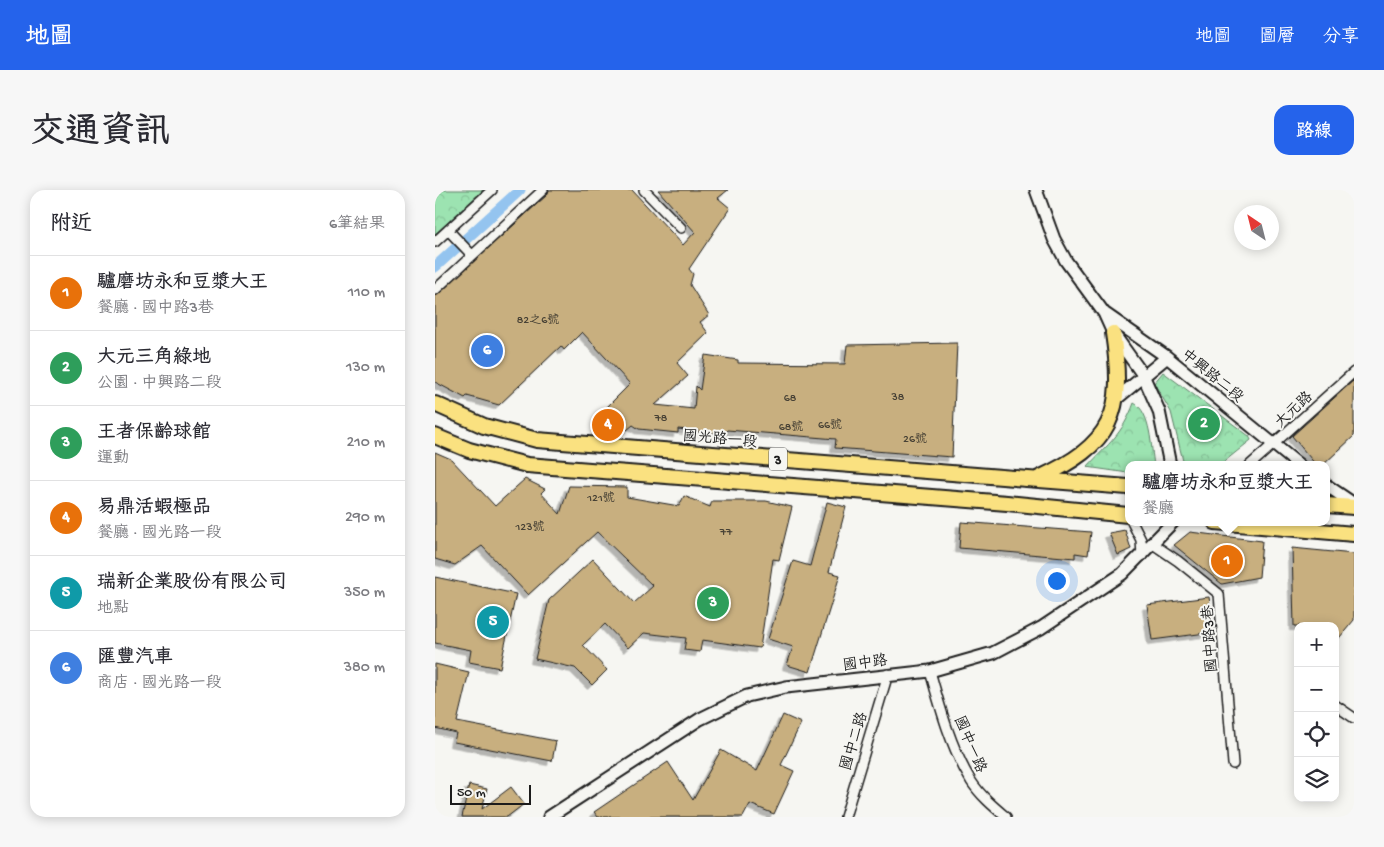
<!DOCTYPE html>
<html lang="zh-TW">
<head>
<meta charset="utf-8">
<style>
  :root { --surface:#fff; --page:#f7f7f7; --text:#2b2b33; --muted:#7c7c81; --line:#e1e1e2; --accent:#2563eb }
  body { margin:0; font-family:"Gochi Hand","LXGW WenKai TC",sans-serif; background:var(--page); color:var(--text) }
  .controls { position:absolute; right:15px; bottom:15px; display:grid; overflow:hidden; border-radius:10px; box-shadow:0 2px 12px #0003 }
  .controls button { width:45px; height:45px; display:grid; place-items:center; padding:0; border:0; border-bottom:1px solid var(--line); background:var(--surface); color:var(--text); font:25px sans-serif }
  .compass { position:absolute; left:799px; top:15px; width:45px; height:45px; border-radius:50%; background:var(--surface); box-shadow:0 2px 12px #0003; rotate:325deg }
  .scale { position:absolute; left:15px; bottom:12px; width:81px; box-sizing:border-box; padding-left:5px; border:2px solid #1c1c1c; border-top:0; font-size:14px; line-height:18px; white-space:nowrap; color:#1c1c1c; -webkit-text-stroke:4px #f6f6f2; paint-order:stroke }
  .you { position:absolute; left:621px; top:390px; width:18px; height:18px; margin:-12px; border:4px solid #fff; border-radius:50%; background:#1a73e8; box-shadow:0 0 0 8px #1a73e833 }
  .badge { display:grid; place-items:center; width:32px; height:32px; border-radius:50%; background:var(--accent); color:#fff; font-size:16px; font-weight:700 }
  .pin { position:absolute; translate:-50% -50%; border:2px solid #fff; box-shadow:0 1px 5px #0006 }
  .popup { position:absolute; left:690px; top:271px; width:205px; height:65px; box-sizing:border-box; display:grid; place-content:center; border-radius:10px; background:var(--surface); filter:drop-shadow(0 1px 4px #0005); font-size:16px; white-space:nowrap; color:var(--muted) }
  .popup b { font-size:19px; color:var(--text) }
  .popup::after { content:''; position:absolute; left:50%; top:100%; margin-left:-10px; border:10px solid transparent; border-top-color:var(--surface) }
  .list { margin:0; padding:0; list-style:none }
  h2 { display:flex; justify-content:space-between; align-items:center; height:65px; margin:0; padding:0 20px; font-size:21px }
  h2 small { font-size:16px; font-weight:400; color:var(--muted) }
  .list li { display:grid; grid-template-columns:32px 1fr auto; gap:15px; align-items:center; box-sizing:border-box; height:75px; padding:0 20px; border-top:1px solid var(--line) }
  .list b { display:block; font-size:19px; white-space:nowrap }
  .list p { margin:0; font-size:16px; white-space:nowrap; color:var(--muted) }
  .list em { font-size:16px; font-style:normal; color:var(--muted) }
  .icon { flex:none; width:28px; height:28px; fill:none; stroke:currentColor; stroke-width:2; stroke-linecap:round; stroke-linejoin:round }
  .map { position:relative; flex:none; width:919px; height:627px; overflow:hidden; border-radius:15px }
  header { display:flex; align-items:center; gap:30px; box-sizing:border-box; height:70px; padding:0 25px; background:var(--accent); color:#fff }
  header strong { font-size:24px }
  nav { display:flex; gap:28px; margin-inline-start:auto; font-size:18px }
  .intro { display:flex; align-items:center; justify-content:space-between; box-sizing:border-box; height:120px; padding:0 30px }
  h1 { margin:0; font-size:35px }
  .button { padding:12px 22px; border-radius:15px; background:var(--accent); color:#fff; font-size:18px; font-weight:700 }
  main { display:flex; gap:30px; padding:0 30px }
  aside { flex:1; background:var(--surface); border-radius:15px; box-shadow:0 2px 12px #0003 }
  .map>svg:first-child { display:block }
  .park { fill:url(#park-crowns); stroke:#5c8066 }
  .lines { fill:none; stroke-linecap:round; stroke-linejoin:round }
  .canal { stroke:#94c4ef; stroke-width:11 }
  .building { fill:#c8af7f; stroke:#1c1c1c; filter:url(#shadow) }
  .minor-casing { stroke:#1c1c1c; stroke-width:12 }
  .tertiary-casing { stroke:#1c1c1c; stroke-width:15 }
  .primary-casing { stroke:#1c1c1c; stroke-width:18 }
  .minor { stroke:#f6f6f2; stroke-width:9 }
  .tertiary { stroke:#f6f6f2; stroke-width:11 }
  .primary { stroke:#fae180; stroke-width:14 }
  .labels { text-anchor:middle; stroke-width:4; stroke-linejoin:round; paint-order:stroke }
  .number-label { font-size:12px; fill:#474135 }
  .shield { fill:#f6f6f2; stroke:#5d5d5c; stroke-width:1 }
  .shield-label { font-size:14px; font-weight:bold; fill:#1c1c1c }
  .street-label { font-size:15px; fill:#1c1c1c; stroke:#f6f6f2 }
</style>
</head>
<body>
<header>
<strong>地圖</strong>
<nav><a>地圖</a><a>圖層</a><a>分享</a></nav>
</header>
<div class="intro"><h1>交通資訊</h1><a class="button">路線</a></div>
<main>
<aside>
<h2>附近<small>6筆結果</small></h2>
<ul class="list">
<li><span class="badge" style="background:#e8710a">1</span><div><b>驢磨坊永和豆漿大王</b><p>餐廳 · 國中路3巷</p></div><em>110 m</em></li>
<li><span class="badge" style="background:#2e9e5b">2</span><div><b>大元三角綠地</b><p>公園 · 中興路二段</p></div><em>130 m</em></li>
<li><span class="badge" style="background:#2e9e5b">3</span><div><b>王者保齡球館</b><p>運動</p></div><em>210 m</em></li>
<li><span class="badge" style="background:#e8710a">4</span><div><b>易鼎活蝦極品</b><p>餐廳 · 國光路一段</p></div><em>290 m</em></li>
<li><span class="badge" style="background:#0f9aa8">5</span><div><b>瑞新企業股份有限公司</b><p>地點</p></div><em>350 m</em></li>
<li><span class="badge" style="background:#3f7fe0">6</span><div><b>匯豐汽車</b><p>商店 · 國光路一段</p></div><em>380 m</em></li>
</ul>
</aside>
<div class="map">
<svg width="919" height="627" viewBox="0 0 919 627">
  <defs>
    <pattern id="park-crowns" width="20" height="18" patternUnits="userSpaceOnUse" patternTransform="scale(1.25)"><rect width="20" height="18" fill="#9ce3b1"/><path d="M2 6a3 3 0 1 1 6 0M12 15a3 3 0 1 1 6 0" fill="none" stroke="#86c298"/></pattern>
    <filter id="shadow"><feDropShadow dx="-4.5" dy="4.5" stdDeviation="0" flood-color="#0004"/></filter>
  </defs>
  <rect width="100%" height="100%" fill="#f6f6f2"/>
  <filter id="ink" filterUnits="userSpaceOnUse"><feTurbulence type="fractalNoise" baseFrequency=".02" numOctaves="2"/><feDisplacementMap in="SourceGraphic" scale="10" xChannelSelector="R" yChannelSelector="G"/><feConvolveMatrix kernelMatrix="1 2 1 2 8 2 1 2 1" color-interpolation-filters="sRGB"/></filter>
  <g filter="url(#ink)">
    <path class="park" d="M0 0H48L0 44Z
      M728 182 814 246 816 250 785 275H749L736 222 719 193Z
      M699 213C716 222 716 258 719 275H693V283L652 277C674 253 687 245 699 213Z"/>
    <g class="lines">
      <path class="canal" d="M0 77 85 0"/>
    </g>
    <path class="building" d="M114 0H197L248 55 260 42 223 0H293L283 8 295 18 254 79 258 84 255 95 274 125 265 132 273 143 242 173 253 186 220 215 259 219 261 196 265 200 270 165 303 170V173L410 174 412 155 522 153 517 267 400 258 401 249 292 240 291 244 243 239V243L204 239 198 235 192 240 172 217 195 194 147 142 129 160 126 156 64 215 32 206 30 208 0 192V106L112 5Z
      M919 190V246L888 275H881L857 246Z
      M0 262 16 269 60 316 90 289 110 299 106 303 125 324 134 296 192 297V307L244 316 249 306 275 317 277 311H331L357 317 344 370 338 369 325 458 267 450 265 462 249 460 251 448 209 443 193 458 170 434 148 455 172 480 157 495 140 478 100 469 114 410 158 369 199 413 218 396 162 342 93 405 47 356 20 375 0 369Z
      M392 312 411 317 394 382 405 385 375 482 352 475 358 457 333 449 358 371 375 376Z
      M526 332 656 342 653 365 640 363V368L524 358Z
      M690 340 696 359 683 365 674 343Z
      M755 342 827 351 824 387 787 394 739 355Z
      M857 358 919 364V430L900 453V436H859Z
      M0 387 81 404 65 478 34 472 36 460 0 453Z
      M774 407 779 442 717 450 712 415Z
      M0 474 34 482 22 532 121 551 117 571 19 552 21 543 0 538Z
      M348 525 366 533 346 575 359 581 339 624 315 614 308 627H163L159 622 233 572 258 610 286 560 322 581Z
      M34 595 52 599 47 619 76 597 89 614 72 627H27Z"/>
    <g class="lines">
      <g class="minor-casing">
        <path id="minor" d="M209 0 246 38
          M13 40 37 65
          M0 52 57 0
          M0 100 108 0
          M815 275 919 182
          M697 332 706 350 707 366
          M718 354 743 371 784 404 798 574
          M495 481C505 517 516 558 536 591 545 605 558 616 571 627
          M900 515 919 528
          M410 627 453 484"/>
      </g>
      <g class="tertiary-casing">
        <path id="tertiary" d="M601 0 619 49 631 71 669 123 678 143 708 185 724 221 735 275
          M669 123 732 167 864 275
          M680 210 732 167
          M891 295 919 314
          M114 627 265 529 312 506 351 497 495 481 558 463 606 438 687 384 738 332"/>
      </g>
      <g class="primary-casing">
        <path id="primary" d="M0 214 49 236 102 250 693 297
          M0 246 34 260 92 275 572 313 693 325
          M602 289C678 254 690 224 678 143
          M891 315 919 317
          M780 332 919 344"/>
      </g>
      <use href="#minor" class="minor"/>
      <use href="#tertiary" class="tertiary"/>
      <use href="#primary" class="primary"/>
    </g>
  </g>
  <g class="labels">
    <g class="number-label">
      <text x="103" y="133">82之6號</text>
      <text x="463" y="210">38</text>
      <text x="355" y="211">68</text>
      <text x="226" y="231">78</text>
      <text x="395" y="238">66號</text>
      <text x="356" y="240">68號</text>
      <text x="480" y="252">26號</text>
      <text x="166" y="311">121號</text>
      <text x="95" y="340">123號</text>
      <text x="291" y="345">77</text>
    </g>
    <rect class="shield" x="334" y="257.5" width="18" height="23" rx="4"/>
    <g class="shield-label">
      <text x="343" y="274">3</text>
    </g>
    <g class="street-label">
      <text transform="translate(778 185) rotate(39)" y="5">中興路二段</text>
      <text transform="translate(858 219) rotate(-43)" y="5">大元路</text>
      <text transform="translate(285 248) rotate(5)" y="5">國光路一段</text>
      <text transform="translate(774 449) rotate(-94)" y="5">國中路3巷</text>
      <text transform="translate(430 472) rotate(-7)" y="5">國中路</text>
      <text transform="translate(418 551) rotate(-73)" y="5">國中二路</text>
      <text transform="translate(536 554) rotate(67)" y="5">國中一路</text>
    </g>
  </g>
</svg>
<div class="controls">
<button>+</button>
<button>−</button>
<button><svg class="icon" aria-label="locate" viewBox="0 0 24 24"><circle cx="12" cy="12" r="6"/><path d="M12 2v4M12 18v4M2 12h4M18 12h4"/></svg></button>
<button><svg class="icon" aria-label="layers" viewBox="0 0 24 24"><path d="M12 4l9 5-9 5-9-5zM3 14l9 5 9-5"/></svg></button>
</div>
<svg class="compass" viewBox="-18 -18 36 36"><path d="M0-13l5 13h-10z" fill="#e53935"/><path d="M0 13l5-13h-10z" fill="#7c7c81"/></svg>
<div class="scale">50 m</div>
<div class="you"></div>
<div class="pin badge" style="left:792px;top:371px;background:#e8710a">1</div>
<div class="popup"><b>驢磨坊永和豆漿大王</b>餐廳</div>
<div class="pin badge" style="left:769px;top:234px;background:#2e9e5b">2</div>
<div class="pin badge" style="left:278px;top:413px;background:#2e9e5b">3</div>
<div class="pin badge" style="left:173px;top:235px;background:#e8710a">4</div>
<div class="pin badge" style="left:58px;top:432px;background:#0f9aa8">5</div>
<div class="pin badge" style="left:52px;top:161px;background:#3f7fe0">6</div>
</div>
</main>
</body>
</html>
